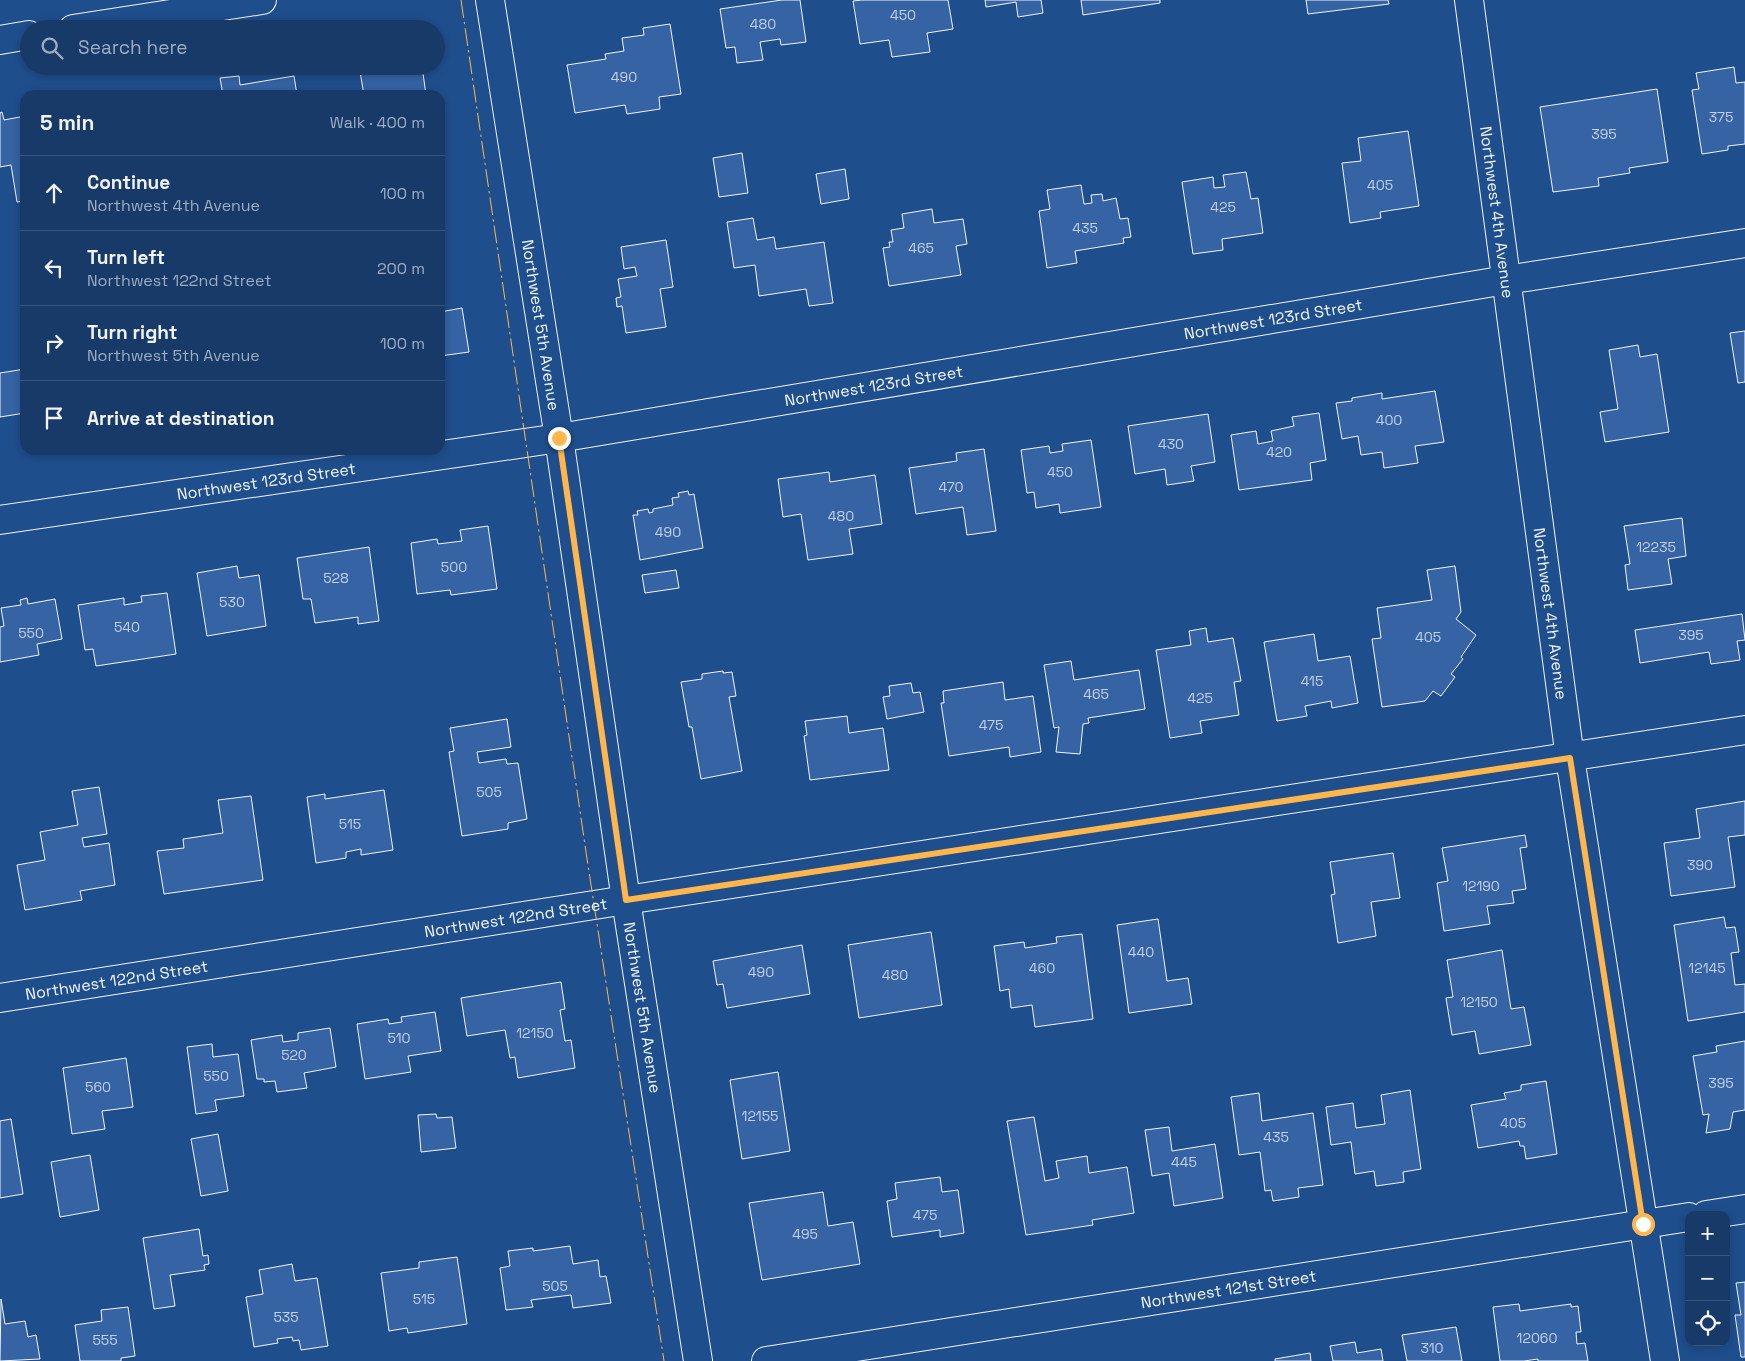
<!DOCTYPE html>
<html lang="en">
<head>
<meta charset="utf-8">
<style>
  :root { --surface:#173a69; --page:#20416f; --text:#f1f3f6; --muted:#9eadc0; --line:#36547d }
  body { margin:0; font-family:"Space Grotesk",sans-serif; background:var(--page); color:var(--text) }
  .controls { position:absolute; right:15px; bottom:15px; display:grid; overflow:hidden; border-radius:10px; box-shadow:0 2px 8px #0003 }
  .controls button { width:45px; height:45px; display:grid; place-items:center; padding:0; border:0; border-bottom:1px solid var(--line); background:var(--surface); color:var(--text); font:25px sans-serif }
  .stop { position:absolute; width:15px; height:15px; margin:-11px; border:4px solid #ffb74d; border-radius:50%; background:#fff }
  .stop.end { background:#ffb74d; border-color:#fff; box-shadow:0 1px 5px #0008 }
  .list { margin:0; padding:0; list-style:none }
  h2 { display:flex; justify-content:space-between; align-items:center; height:65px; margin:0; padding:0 20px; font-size:21px }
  h2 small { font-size:16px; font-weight:400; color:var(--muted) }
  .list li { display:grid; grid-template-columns:32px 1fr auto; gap:15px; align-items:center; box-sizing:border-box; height:75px; padding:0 20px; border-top:1px solid var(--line) }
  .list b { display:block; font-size:19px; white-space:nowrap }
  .list p { margin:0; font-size:16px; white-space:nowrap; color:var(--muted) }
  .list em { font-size:16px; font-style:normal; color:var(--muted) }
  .icon { flex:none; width:28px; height:28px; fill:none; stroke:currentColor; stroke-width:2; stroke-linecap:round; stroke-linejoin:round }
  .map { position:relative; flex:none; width:1745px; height:1361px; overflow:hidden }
  .search { position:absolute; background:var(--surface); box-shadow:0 2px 8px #0003; left:20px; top:20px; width:425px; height:55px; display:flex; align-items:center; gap:12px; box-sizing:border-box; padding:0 18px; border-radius:28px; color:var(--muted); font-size:19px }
  .panel { position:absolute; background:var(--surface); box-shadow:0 2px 8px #0003; left:20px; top:90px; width:425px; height:365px; border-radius:15px }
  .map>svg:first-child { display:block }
  .building { fill:#3563a3; stroke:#f2f6ff }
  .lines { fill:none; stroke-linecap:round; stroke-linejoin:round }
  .minor-casing { stroke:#f2f6ff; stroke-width:30 }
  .minor { stroke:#1f4e8c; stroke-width:28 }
  .power { stroke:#ffb74d; stroke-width:1; stroke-dasharray:18 4 2.5 4; stroke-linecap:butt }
  .route { stroke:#ffb74d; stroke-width:6 }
  .labels { text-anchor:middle; stroke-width:4; stroke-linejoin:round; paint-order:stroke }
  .number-label { font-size:14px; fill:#c3d1e8 }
  .street-label { font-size:16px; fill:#f2f6ff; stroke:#1f4e8c }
</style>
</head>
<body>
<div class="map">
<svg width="1745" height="1361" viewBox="0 0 1745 1361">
  <rect width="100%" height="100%" fill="#1f4e8c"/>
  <path class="building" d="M782 0H800L806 42 781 45 780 39 760 42 763 60 737 63 735 47 726 48 720 9Z
    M862 0H948L953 29 927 33 930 52 892 57 889 40 860 44 853 1Z
    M985 0H1041L1043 13 1018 17 1016 2 986 7Z
    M1081 0H1160V3L1083 15Z
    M1306 0H1388L1389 4 1308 14Z
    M670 24 681 94 659 97 660 109 627 114 625 105 575 113 567 65 606 59 605 54 624 51 622 38 644 35 643 28Z
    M359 66H422L426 95H379V93L364 95Z
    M1734 67 1736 83 1745 82V144L1728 146V150L1702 154 1692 90 1699 89 1696 73Z
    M239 76 240 85 294 76 297 95H223L220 78Z
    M1657 89 1668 162 1629 168 1630 173 1598 178 1599 186 1553 192 1540 107Z
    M2 112 4 120 25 116V201L17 202 11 165 0 167V113Z
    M1408 131 1419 206 1380 212 1381 218 1350 223 1342 163 1361 161 1358 138Z
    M742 153 748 193 719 197 713 158Z
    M845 169 849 199 821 204 816 174Z
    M1246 172 1251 199 1258 198 1263 233 1222 239 1223 250 1193 254 1182 182 1213 177 1214 188 1225 187 1223 175Z
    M1081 185 1084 204 1092 203 1091 195 1102 194 1103 201 1116 198 1120 219 1128 218 1131 237 1123 238 1124 243 1075 251 1077 263 1047 268 1039 211 1050 209 1047 190Z
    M932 209 934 223 963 219 967 244 956 246 961 275 889 286 883 248 890 247 889 242H893L891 230 904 228 902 214Z
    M753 218 757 240 774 237 776 249 824 242 833 303 809 306 806 289 759 296 755 265 734 268 727 222Z
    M666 240 673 287 660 289 666 327 626 333 622 306 617 307 616 298 621 297 618 279 637 276 635 267 624 269 621 247Z
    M462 308 469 352 440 356V312Z
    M1745 331V382L1738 383 1730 333Z
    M1638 345 1640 357 1657 354 1669 432 1605 442 1600 412 1618 409 1609 350Z
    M25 369V413L0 417V373Z
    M1435 391 1444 442 1415 446 1418 463 1384 468 1382 452 1361 455 1358 436 1342 439 1336 403 1352 401V398L1382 393V399Z
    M1319 413 1326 460 1310 463 1312 480 1239 490 1231 435 1256 431 1258 444 1273 441 1271 431 1294 426 1292 417Z
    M1208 414 1215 462 1191 466 1194 481 1167 485 1165 469 1135 474 1128 426Z
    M1091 440 1101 507 1060 513 1059 504 1036 508 1034 492 1027 493 1021 450 1049 446 1050 453 1063 451 1062 444Z
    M984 449 996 531 967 535 963 507 916 514 909 468 957 461 956 453Z
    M829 472 830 482 875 475 882 524 849 529 853 554 808 560 801 514 783 517 778 479Z
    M688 491 689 495 694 494 703 548 640 560 633 515H638L637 511 648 509 649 513 653 512V509L673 505 672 498 679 497 678 493Z
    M1682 518 1686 556 1668 559 1672 584 1628 590 1625 565 1630 564 1624 526Z
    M488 526 497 589 451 595 450 590 417 594 411 543 437 539 438 544 462 541 460 530Z
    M369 547 379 621 358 624V617L315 623 311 599H303L297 558Z
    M237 566 239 578 259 575 266 626 207 636 197 573Z
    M1455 566 1461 612 1456 619 1476 635 1461 657 1463 659 1451 674 1455 677 1441 696 1433 691 1425 701 1382 707 1372 639 1381 638 1377 608 1432 600 1427 570Z
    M676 570 679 588 645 593 642 575Z
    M167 593 176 654 96 666 93 649 85 650 78 605 124 598V605L142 602 141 596Z
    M27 598 28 604 55 599 62 639 37 644 39 655 0 662V627L4 626 1 608 21 605 20 600Z
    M1742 614 1745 640 1737 641 1740 660 1711 664 1709 652 1640 663 1635 630Z
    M1206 628 1208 642 1233 638 1241 681 1234 682 1239 715 1200 721 1202 733 1170 738 1156 650 1191 645 1189 631Z
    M1314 634 1318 661 1350 656 1358 703 1332 708 1331 701 1305 706 1307 716 1277 721 1264 642Z
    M1071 661 1074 680 1139 670 1145 709 1088 718 1089 723 1083 724 1080 754 1056 752 1059 727 1054 728 1044 665Z
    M723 671V673L732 672 736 696 729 697 742 771 701 779 692 727H689L681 682 702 679V674Z
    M1003 682 1005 700 1033 696 1041 752 1010 757 1009 747 949 756 941 703H944L943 691Z
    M911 683 913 693 920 692 924 712 887 719 883 697 890 696 889 686Z
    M847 716 849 733 883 728 889 770 810 780 804 736 807 735 805 721Z
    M507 719 511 747 477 752 479 763 506 759 507 764 518 763 527 819 508 823V829L462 836 449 752 454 751 450 728Z
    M99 787 107 834 82 838 84 847 109 843 115 885 80 891 82 900 25 910 17 865 45 860 40 832 78 825 72 791Z
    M384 790 393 850 361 855V849L346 852V858L316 863 307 797 325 794V799Z
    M251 796 263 880 164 894 157 851 184 848 183 839 223 833 218 800Z
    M1745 801V835L1728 837 1735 887 1671 896 1664 843 1700 838 1696 809Z
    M1525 835 1527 847 1520 848 1526 889 1512 891 1514 903 1487 906 1490 924 1444 931 1437 883 1448 881 1442 848Z
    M1393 853 1400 898 1371 902 1376 936 1338 943 1331 895 1335 894 1330 862Z
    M1724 917 1726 928 1735 927 1739 952 1731 953 1735 985 1745 984V1012L1688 1021 1674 925Z
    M1158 919 1167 981 1188 978 1192 1004 1129 1013 1117 925Z
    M931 932 942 1005 859 1018 848 945Z
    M1082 934 1093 1019 1035 1027 1032 1005 1011 1008 1009 989 1000 991 994 946 1024 942 1025 948 1057 943 1056 937Z
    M802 945 810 994 727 1008 723 984 717 985 713 961Z
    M1502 950 1511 1009 1524 1007 1531 1045 1479 1054 1475 1031 1452 1035 1446 998 1453 997 1447 960Z
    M561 982 565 1009 560 1010 565 1041 571 1040 575 1068 518 1078 515 1057 510 1058 505 1030 467 1036 461 998Z
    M435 1012 441 1051 408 1056 411 1072 365 1079 357 1024 388 1019 389 1024 402 1022 401 1017Z
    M330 1028 336 1067 304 1073 307 1088 277 1092 275 1081 264 1082V1079H257L251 1040 282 1035 283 1042 298 1040V1033Z
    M1745 1041V1110L1733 1112 1730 1129 1706 1133 1709 1114 1703 1115 1693 1056 1717 1052 1716 1046Z
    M212 1044 213 1057 238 1054 244 1096 215 1100 217 1111 196 1114 187 1047Z
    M126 1058 133 1107 102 1111 105 1129 72 1134 63 1068Z
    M778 1072 790 1151 742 1159 730 1080Z
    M1546 1081 1557 1154 1526 1159 1524 1146H1520L1519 1141 1478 1148 1471 1105 1506 1099 1504 1093 1521 1090V1085Z
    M1410 1090 1421 1169 1403 1172 1404 1182 1376 1186 1374 1171 1355 1174 1351 1142 1331 1145 1326 1107 1353 1103 1356 1128 1385 1124 1381 1095Z
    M1259 1093 1262 1121 1313 1113 1323 1185 1298 1188 1299 1197 1273 1201 1271 1190 1265 1191 1260 1152 1239 1155 1231 1097Z
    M436 1114 437 1118 452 1117 456 1148 421 1152 418 1115Z
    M1034 1117 1045 1181 1059 1178 1056 1161 1087 1156 1089 1173 1127 1167 1134 1213 1092 1220 1093 1225 1026 1235 1007 1121Z
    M11 1119 23 1194 0 1198V1121Z
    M1169 1127 1172 1151 1215 1144 1223 1198 1174 1206 1169 1173 1152 1176 1145 1130Z
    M218 1134 228 1191 201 1196 191 1139Z
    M90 1155 99 1210 60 1217 51 1162Z
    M940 1177 942 1192 958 1190 964 1233 940 1237V1230L892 1237 887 1201 897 1199 895 1183Z
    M823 1192 828 1226 853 1222 860 1264 762 1280 749 1203Z
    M199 1229 203 1256 208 1255 209 1264 204 1265 205 1270 170 1275 175 1306 154 1309 143 1238Z
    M570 1246 573 1264 598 1260 600 1277 606 1276 611 1303 573 1308 571 1295 531 1300 533 1307 506 1310 500 1268 510 1266 508 1251 533 1248V1251Z
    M457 1257 467 1324 408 1333 407 1328 389 1331 381 1273 419 1268V1262Z
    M292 1264 295 1281 317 1278 328 1346 301 1350 299 1340 293 1341 292 1337 277 1339 278 1343 254 1347 246 1297 263 1294 259 1270Z
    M1745 1282V1357H1741L1735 1315H1741L1736 1283Z
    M1 1299 5 1324 25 1321 28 1337 36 1335 40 1359 0 1361Z
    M1519 1304 1520 1311 1571 1304V1307L1578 1306 1581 1332H1576L1577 1344 1585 1343 1588 1361H1538V1359L1524 1361H1500L1493 1307Z
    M128 1307 135 1356 121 1358V1361H80L75 1325 102 1321 101 1310Z
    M1456 1327 1462 1361H1407L1402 1335Z
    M1355 1342 1357 1353 1381 1349 1383 1361H1333L1330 1346Z
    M1310 1353 1311 1361H1275V1359Z"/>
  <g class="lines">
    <g class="minor-casing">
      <g id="minor">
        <path id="s1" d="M490 0 559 438 626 900 698 1361"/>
        <path id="s2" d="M1469 0 1570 758 1665 1361"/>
        <path d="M73 29 262 0"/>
        <path d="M0 40 29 35"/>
        <path id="s3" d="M0 520 559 438 1506 280 1745 243"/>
        <path id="s4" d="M0 998 626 900 1745 730"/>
        <path d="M1706 1215 1745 1209"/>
        <path id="s5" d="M766 1361 1689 1217"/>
      </g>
    </g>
    <use href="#minor" class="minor"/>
    <path class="power" d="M461 0 586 852 664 1361"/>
  </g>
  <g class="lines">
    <path class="route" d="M559 438 626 900 1570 758 1643 1224"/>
  </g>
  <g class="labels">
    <g class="number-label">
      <text x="903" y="20">450</text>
      <text x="763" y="29">480</text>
      <text x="624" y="82">490</text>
      <text x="1721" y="122">375</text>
      <text x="1604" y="139">395</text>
      <text x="1380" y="190">405</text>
      <text x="1223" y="212">425</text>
      <text x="1085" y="233">435</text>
      <text x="921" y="253">465</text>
      <text x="1389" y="425">400</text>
      <text x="1171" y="449">430</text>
      <text x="1279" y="457">420</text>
      <text x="1060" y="477">450</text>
      <text x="951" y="492">470</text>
      <text x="841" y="521">480</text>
      <text x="668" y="537">490</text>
      <text x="1656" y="552">12235</text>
      <text x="454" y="572">500</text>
      <text x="336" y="583">528</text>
      <text x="232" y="607">530</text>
      <text x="127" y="632">540</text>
      <text x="31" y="638">550</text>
      <text x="1691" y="640">395</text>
      <text x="1428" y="642">405</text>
      <text x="1312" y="686">415</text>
      <text x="1096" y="699">465</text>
      <text x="1200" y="703">425</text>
      <text x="991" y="730">475</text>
      <text x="489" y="797">505</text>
      <text x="350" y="829">515</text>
      <text x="1700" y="870">390</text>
      <text x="1481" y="891">12190</text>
      <text x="1141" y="957">440</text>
      <text x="1042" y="973">460</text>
      <text x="1707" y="973">12145</text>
      <text x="761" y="977">490</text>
      <text x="895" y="980">480</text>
      <text x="1479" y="1007">12150</text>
      <text x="535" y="1038">12150</text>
      <text x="399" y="1043">510</text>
      <text x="294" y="1060">520</text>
      <text x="216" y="1081">550</text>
      <text x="1721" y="1088">395</text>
      <text x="98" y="1092">560</text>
      <text x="760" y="1121">12155</text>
      <text x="1513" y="1128">405</text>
      <text x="1276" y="1142">435</text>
      <text x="1184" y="1167">445</text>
      <text x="925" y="1220">475</text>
      <text x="805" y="1239">495</text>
      <text x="555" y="1291">505</text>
      <text x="424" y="1304">515</text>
      <text x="286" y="1322">535</text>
      <text x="1537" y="1343">12060</text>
      <text x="105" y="1345">555</text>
      <text x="1432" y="1353">310</text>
    </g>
    <g class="street-label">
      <text dy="6" stroke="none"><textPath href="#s2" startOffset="214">Northwest 4th Avenue</textPath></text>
      <text dy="6" stroke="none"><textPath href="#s3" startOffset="1289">Northwest 123rd Street</textPath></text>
      <text dy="6" stroke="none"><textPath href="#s1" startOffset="329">Northwest 5th Avenue</textPath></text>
      <text dy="6" stroke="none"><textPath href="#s3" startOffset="884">Northwest 123rd Street</textPath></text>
      <text dy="6" stroke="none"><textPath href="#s3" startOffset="269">Northwest 123rd Street</textPath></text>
      <text dy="6" stroke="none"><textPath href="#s2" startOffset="619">Northwest 4th Avenue</textPath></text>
      <text dy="6" stroke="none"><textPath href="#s4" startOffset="522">Northwest 122nd Street</textPath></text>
      <text dy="6" stroke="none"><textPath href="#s4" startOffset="118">Northwest 122nd Street</textPath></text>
      <text dy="6" stroke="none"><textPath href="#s1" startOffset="1019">Northwest 5th Avenue</textPath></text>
      <text dy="6" stroke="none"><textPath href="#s5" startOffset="468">Northwest 121st Street</textPath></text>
    </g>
  </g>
</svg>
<div class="controls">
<button>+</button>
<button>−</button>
<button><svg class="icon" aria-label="locate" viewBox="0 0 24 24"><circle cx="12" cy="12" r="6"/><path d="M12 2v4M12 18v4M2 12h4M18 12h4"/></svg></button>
</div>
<div class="stop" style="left:1643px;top:1224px"></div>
<div class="stop end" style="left:559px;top:438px"></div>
<div class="search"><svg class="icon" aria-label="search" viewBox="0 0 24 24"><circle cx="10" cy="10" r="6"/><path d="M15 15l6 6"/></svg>Search here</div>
<section class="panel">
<h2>5 min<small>Walk · 400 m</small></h2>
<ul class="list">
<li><svg class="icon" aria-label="ahead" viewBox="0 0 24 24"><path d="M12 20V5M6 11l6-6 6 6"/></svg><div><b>Continue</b><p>Northwest 4th Avenue</p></div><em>100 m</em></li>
<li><svg class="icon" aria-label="left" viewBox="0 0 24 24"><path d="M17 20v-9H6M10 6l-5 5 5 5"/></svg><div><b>Turn left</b><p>Northwest 122nd Street</p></div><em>200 m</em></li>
<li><svg class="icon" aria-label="right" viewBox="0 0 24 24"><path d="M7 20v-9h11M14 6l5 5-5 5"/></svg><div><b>Turn right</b><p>Northwest 5th Avenue</p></div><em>100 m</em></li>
<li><svg class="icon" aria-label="arrive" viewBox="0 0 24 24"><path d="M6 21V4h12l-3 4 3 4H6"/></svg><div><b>Arrive at destination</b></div></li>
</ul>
</section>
</div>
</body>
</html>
